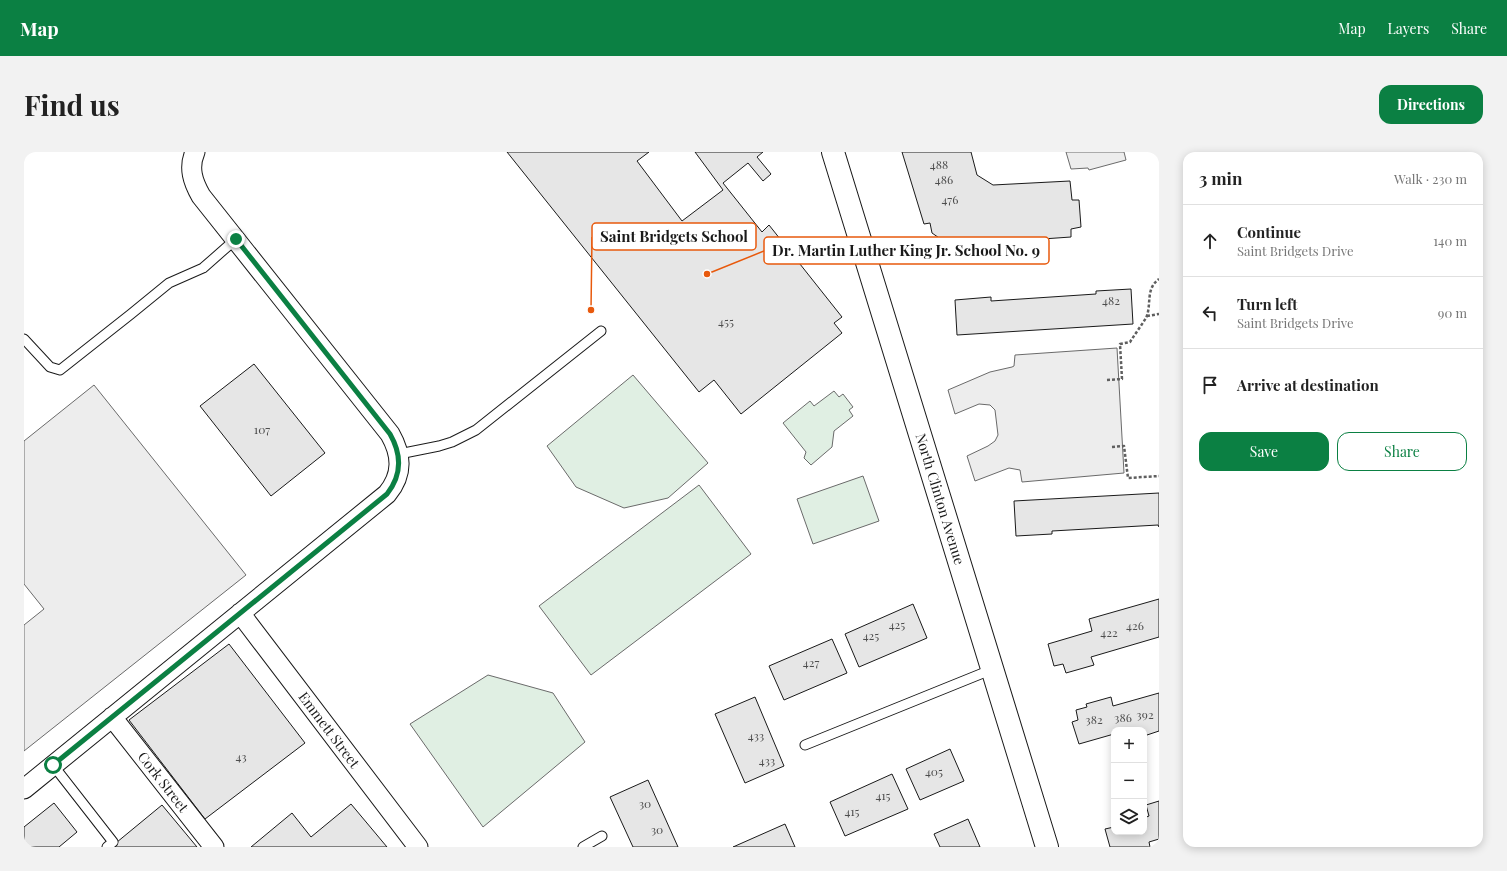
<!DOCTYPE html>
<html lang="en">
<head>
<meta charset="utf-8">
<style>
  :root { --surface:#fff; --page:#f2f2f2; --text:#222; --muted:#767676; --line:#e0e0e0; --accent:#0b8043 }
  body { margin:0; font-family:"Playfair Display",serif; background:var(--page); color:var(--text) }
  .controls { position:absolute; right:12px; bottom:12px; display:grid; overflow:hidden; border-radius:8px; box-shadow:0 2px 10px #0003 }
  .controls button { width:36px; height:36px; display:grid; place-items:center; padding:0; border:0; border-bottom:1px solid var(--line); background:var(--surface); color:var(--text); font:20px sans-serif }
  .stop { position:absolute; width:12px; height:12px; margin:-9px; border:3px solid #0b8043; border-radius:50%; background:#fff }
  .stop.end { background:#0b8043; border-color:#fff; box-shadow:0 1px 4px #0008 }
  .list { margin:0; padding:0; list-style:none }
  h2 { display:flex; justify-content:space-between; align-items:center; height:52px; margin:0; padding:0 16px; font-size:17px }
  h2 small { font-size:13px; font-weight:400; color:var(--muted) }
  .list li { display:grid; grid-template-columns:26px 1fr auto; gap:12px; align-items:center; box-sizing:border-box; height:72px; padding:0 16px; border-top:1px solid var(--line) }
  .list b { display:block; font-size:15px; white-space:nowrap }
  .list p { margin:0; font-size:13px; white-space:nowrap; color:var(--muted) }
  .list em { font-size:13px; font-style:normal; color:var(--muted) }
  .actions { display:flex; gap:8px; padding:12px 16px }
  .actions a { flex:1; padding:9px 0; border:1px solid var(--accent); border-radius:12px; text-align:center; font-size:14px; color:var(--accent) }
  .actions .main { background:var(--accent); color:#fff }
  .icon { flex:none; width:22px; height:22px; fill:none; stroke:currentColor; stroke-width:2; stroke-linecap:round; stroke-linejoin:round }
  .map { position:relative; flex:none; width:1135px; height:695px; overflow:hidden; border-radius:12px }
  header { display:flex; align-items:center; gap:24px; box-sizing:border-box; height:56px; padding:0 20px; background:var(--accent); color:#fff }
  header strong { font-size:19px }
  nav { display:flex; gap:22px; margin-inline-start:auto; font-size:14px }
  .intro { display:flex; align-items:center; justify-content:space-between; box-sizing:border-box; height:96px; padding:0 24px }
  h1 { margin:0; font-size:28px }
  .button { padding:10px 18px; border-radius:12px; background:var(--accent); color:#fff; font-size:14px; font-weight:700 }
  main { display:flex; gap:24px; padding:0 24px }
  aside { flex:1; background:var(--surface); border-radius:12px; box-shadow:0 2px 10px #0003 }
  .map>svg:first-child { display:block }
  .green { fill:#e0efe3; stroke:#6a6a6a }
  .parking { fill:#ededed; stroke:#6a6a6a }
  .building { fill:#e6e6e6; stroke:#1a1a1a }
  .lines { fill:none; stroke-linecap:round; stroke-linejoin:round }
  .service-casing { stroke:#1a1a1a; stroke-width:11 }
  .minor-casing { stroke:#1a1a1a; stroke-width:21 }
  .secondary-casing { stroke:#1a1a1a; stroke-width:24 }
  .path { stroke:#5f5f5f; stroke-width:2.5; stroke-dasharray:3 2; stroke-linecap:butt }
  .service { stroke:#fff; stroke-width:9 }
  .minor { stroke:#fff; stroke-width:19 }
  .secondary { stroke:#fff; stroke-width:22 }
  .route { stroke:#0b8043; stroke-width:5 }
  .labels { text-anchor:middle; stroke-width:3; stroke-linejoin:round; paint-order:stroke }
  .number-label { font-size:12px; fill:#4d4d4d }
  .street-label { font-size:14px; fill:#1a1a1a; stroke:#fff }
  .leader { fill:none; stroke:#e8590c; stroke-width:1.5 }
  .callout-dot { fill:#e8590c; stroke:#fff; stroke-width:1.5 }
  .callout { fill:#fff; stroke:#e8590c; stroke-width:1.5 }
  .callout-label { font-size:15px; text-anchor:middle; font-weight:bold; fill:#1a1a1a }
</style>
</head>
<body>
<header>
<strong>Map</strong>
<nav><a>Map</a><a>Layers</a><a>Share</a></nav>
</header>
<div class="intro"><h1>Find us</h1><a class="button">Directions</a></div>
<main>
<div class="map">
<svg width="1135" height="695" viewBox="0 0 1135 695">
  <rect width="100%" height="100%" fill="#fff"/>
  <path class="green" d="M609 223 684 311 644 346 600 356 552 335 523 294Z
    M810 239 815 245 819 242 829 255 825 258 829 264 810 279 808 295 787 313 780 306 782 300 759 271 786 249 790 254Z
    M839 324 855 369 789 392 773 347Z
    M675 333 727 402 567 523 515 454Z
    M464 523 529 541 561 590 459 675 386 572Z"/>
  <path class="parking" d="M1042 0H1100L1102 8 1065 18 1064 16 1047 17Z
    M1093 196 1100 321 998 330 996 318 985 316 951 329 943 304 964 294 971 289 974 283 971 258 966 253 955 252 931 262 924 238 966 220 988 215 990 214 991 203Z
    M70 233 222 423 0 599V473L20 457 0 432V289Z"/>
  <path class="building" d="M483 0H625L613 9 658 69 699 38 671 0H739L733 5 747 22 739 29 724 11 699 31 738 80 745 73 818 165 810 171 818 181 717 262 690 228 675 240Z
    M878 0H947L953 23 969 33 1046 29 1048 48H1055L1057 75 1047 77V85L1004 88V97L940 101 941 96 931 97 908 81 906 71 900 72Z
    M1107 137 1109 172 933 183 931 148 967 145V149L1072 142V139Z
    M230 212 301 301 247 344 176 254Z
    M1135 341V375L1134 373 1028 379V382L992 384 990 349Z
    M1135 447V485L1067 505 1070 513 1042 521 1039 512 1030 514 1024 492 1068 479 1065 467Z
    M889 452 903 486 835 515 821 482Z
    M808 487 823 521 760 548 745 514Z
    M205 492 281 591 181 667 105 568Z
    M1135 541V579L1120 584V578H1090V582L1055 592 1048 570 1054 568 1052 558 1063 555 1062 552 1087 545 1089 554Z
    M731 545 760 614 721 631 691 562Z
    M926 597 940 629 896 648 882 617Z
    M868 622 884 657 821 684 806 650Z
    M624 628 654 695H609L586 645Z
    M1135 649V687L1125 690 1126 695H1086L1081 677 1090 675V680H1120V666L1125 664 1122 653Z
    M30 651 53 680 35 695H3L4 694 0 689V675Z
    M327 652 363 695H227L268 661 287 685Z
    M138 653 173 695H87Z
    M944 667 956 695H916L910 682Z
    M761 672 771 695H709Z"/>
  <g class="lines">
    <g class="service-casing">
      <path id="service" d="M0 187 26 215 36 218 107 162 145 131 179 116 212 87
        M375 302 415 294 428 290 452 278 577 179
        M781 593 969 517
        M29 613 89 690 83 695
        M559 695 578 684"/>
    </g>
    <g class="minor-casing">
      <path id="minor" d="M216 461 394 695
        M88 565 190 695
        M0 637 363 342C379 323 378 303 366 282L177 44C169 30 164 16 171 0"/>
    </g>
    <g class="secondary-casing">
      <path id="secondary" d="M809 0 1023 695"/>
    </g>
    <path class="path" d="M1123 164 1135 162
      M1083 228 1098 227 1096 192 1106 190C1111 182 1117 174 1122 166 1128 153 1121 137 1135 127
      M1088 295 1100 294 1104 326 1135 324"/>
    <use href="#service" class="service"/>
    <use href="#minor" class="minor"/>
    <use href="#secondary" class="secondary"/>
  </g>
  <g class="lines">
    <path class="route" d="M29 613 363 342C378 323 378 303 366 282L212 87"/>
  </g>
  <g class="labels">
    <g class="number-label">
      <text x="915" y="17">488</text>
      <text x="920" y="32">486</text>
      <text x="926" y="52">476</text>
      <text x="1087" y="153">482</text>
      <text x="702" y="174">455</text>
      <text x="238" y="282">107</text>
      <text x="873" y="477">425</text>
      <text x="1111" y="478">426</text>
      <text x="1085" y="485">422</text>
      <text x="847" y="488">425</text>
      <text x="787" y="515">427</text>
      <text x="1121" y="567">392</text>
      <text x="1099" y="570">386</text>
      <text x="1070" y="572">382</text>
      <text x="732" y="588">433</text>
      <text x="217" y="609">43</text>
      <text x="743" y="613">433</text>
      <text x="910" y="624">405</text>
      <text x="859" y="648">415</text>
      <text x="621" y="656">30</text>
      <text x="828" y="664">415</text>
      <text x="633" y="682">30</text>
    </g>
    <g class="street-label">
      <text transform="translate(916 347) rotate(73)" y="5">North Clinton Avenue</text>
      <text transform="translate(305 578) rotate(53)" y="5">Emmett Street</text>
      <text transform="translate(139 630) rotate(52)" y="5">Cork Street</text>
    </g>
  </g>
  <path class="leader" d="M567 158L568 85M683 122L740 99"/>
  <g class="callout-dot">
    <circle cx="567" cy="158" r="4"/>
    <circle cx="683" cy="122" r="4"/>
  </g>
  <g class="callout">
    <rect x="568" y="71" width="164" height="27" rx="4"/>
    <rect x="740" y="85" width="285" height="27" rx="4"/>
  </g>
  <g class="callout-label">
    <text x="650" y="90">Saint Bridgets School</text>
    <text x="882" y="104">Dr. Martin Luther King Jr. School No. 9</text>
  </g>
</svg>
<div class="controls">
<button>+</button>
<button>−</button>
<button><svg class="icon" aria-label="layers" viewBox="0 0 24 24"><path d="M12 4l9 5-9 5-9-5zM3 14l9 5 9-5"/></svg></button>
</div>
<div class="stop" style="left:29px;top:613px"></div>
<div class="stop end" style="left:212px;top:87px"></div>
</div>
<aside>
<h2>3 min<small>Walk · 230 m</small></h2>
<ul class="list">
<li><svg class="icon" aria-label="ahead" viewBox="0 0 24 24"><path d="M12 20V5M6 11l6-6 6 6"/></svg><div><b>Continue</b><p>Saint Bridgets Drive</p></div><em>140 m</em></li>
<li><svg class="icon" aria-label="left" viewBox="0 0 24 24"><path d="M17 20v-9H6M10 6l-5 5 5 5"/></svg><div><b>Turn left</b><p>Saint Bridgets Drive</p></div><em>90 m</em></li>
<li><svg class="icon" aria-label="arrive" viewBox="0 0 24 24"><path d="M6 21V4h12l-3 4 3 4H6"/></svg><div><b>Arrive at destination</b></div></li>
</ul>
<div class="actions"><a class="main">Save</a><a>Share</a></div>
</aside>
</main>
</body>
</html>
